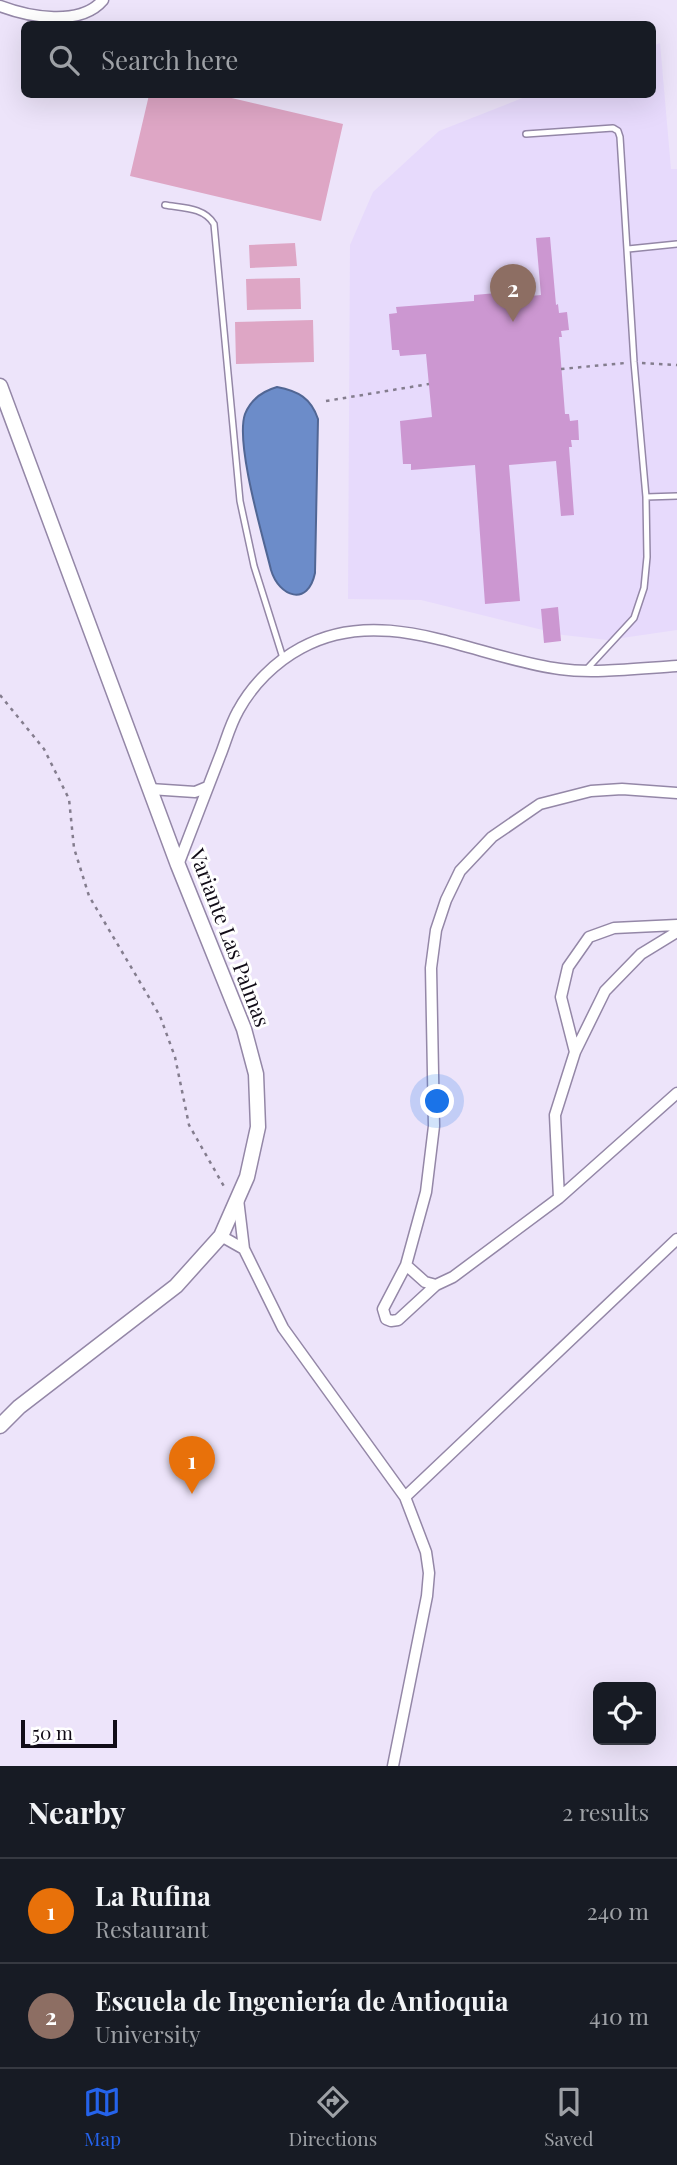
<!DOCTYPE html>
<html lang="en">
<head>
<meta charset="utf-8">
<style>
  :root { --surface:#171b24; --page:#20242c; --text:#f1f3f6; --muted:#9ea1a6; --line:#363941; --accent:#2563eb }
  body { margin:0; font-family:"Playfair Display",serif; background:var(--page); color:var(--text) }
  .controls { position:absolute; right:21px; bottom:21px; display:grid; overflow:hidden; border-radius:10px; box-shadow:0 7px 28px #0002 }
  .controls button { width:63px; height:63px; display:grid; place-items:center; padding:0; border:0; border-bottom:2px solid var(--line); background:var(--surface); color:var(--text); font:35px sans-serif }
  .scale { position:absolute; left:21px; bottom:18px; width:96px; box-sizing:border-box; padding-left:7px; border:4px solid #110c17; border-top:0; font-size:19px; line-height:24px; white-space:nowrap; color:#110c17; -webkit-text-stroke:5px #fff; paint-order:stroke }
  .you { position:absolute; left:438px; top:1102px; width:24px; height:24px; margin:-18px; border:5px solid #fff; border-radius:50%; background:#1a73e8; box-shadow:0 0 0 10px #1a73e833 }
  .badge { display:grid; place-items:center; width:46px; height:46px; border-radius:50%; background:var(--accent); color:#fff; font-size:23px; font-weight:700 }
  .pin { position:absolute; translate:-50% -58px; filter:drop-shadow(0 2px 4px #0008) }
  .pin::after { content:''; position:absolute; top:37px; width:24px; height:21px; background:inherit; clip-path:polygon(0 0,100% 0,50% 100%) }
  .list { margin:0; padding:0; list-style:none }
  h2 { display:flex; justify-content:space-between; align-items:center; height:91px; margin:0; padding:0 28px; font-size:30px }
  h2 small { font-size:23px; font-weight:400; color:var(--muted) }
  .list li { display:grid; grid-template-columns:46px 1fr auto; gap:21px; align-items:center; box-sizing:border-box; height:105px; padding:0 28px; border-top:2px solid var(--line) }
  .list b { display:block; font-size:26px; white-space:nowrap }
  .list p { margin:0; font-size:23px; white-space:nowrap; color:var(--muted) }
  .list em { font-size:23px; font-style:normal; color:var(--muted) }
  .icon { flex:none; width:38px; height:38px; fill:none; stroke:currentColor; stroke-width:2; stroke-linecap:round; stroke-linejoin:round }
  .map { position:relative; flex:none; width:677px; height:1766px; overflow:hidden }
  .search { position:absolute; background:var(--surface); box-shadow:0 7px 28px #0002; left:21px; right:21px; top:21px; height:77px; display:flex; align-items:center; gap:18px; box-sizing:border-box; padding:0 24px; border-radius:10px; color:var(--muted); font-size:26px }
  .sheet { height:301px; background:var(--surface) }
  nav { display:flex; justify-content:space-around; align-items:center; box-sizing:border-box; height:98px; border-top:2px solid var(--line); background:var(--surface); font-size:19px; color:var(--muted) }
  nav a { display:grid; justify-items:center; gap:4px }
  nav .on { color:var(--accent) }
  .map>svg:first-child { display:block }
  .built { fill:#e7dafc }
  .green { fill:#dea6c5 }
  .water { fill:#6c8cc9; stroke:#516694; stroke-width:2 }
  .building { fill:#cc97d1 }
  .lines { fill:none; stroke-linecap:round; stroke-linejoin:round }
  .service-casing { stroke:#9487a7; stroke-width:8 }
  .minor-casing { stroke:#9487a7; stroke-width:13 }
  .secondary-casing { stroke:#9487a7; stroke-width:17 }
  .path { stroke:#847d8e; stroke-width:2.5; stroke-dasharray:3.5 5; stroke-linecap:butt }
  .service { stroke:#fff; stroke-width:5 }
  .minor { stroke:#fff; stroke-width:10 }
  .secondary { stroke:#fff; stroke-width:14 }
  .labels { text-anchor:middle; stroke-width:6; stroke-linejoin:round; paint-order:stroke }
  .street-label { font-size:21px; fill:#110c17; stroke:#fff }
</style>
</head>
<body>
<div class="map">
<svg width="677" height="1766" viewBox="0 0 677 1766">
  <rect width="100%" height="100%" fill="#ede4fa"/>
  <path class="built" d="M660 43 671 169H677V630L608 640 563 635 421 600 348 599 350 245 373 192 439 131 530 95 652 94 653 46Z"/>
  <path class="green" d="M149 95H219L343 124 321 221 130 176Z
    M295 243 297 266 250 268 249 245Z
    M300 278 301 309 247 310 246 279Z
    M313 320 314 362 236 364 235 322Z"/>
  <path class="water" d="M277 387C298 391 311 398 318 419L315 573C308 607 279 597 271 570 263 537 235 443 245 414 251 399 263 391 277 387Z"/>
  <path class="building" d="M550 237 556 305 558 304 559 313 567 312 569 330 561 331 562 337H559L565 414H569L570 421 578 420 579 440H571L572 447H569L574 515 561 516 556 461 509 465 520 601 485 604 475 465 411 470V464H403L400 421 432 417 426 354 400 356 399 350H392L389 314 397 313 396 307 474 301V295L497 293V299L541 295 536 238Z
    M558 607 561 641 544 643 541 609Z"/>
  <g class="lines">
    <g class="service-casing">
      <path id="service" d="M526 134 613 128 618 131 620 137 634 362 646 497 647 557 644 588 634 618 586 670
        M165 205C182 208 204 207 214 224L240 501 254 566 283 658
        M628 249 677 244
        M646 497 677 496"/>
    </g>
    <g class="minor-casing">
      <path id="minor" d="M0 6C29 17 80 27 103 0
        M150 789 195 792 207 787
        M677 793 622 789 591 791 540 804 492 837 460 871 446 900 436 930 431 968 434 1126 426 1192 406 1265 383 1309 386 1319 391 1321 398 1320 436 1285 453 1277 559 1198 677 1093
        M178 865C192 829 206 792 220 756 226 741 230 725 238 711 252 685 275 662 301 648 384 602 475 658 560 669 593 674 643 668 677 666
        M575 1052 561 997 568 967 589 937 614 928 677 925
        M559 1198 555 1115 575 1052 605 991 641 954 677 932
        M238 1199 244 1249 283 1328 405 1497 426 1552 429 1573 427 1596 393 1766
        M221 1236 244 1249
        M406 1265 425 1282 436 1285
        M405 1497 677 1239"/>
    </g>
    <g class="secondary-casing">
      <path id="secondary" d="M0 386 178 865 244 1029 256 1074 258 1127 247 1177 221 1236 176 1286 19 1407 0 1426"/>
    </g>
    <path class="path" d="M642 363 677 365
      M561 369 625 363
      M326 401 429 384
      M0 695 44 749 69 799 74 848 89 896 160 1016 175 1057 189 1125 226 1190"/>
    <use href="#service" class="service"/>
    <use href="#minor" class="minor"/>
    <use href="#secondary" class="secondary"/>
  </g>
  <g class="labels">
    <g class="street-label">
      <text transform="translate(229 938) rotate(69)" y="7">Variante Las Palmas</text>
    </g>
  </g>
</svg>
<div class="controls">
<button><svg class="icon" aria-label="locate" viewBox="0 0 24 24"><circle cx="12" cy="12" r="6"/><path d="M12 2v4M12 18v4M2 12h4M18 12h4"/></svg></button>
</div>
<div class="scale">50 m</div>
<div class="you"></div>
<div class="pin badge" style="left:192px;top:1494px;background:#e8710a">1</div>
<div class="pin badge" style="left:513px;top:322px;background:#8d6e63">2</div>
<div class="search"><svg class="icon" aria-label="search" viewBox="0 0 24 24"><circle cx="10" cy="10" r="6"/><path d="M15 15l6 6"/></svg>Search here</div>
</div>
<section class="sheet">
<h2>Nearby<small>2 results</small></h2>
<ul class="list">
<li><span class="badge" style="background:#e8710a">1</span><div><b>La Rufina</b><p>Restaurant</p></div><em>240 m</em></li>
<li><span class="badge" style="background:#8d6e63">2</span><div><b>Escuela de Ingeniería de Antioquia</b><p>University</p></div><em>410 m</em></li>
</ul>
</section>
<nav>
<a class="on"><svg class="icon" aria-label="map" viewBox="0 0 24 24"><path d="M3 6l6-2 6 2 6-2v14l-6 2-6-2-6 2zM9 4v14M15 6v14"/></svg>Map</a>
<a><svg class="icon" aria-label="directions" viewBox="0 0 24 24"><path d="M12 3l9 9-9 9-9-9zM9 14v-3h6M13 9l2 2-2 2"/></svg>Directions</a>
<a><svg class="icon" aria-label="saved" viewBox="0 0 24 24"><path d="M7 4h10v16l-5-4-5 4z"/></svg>Saved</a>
</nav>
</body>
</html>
